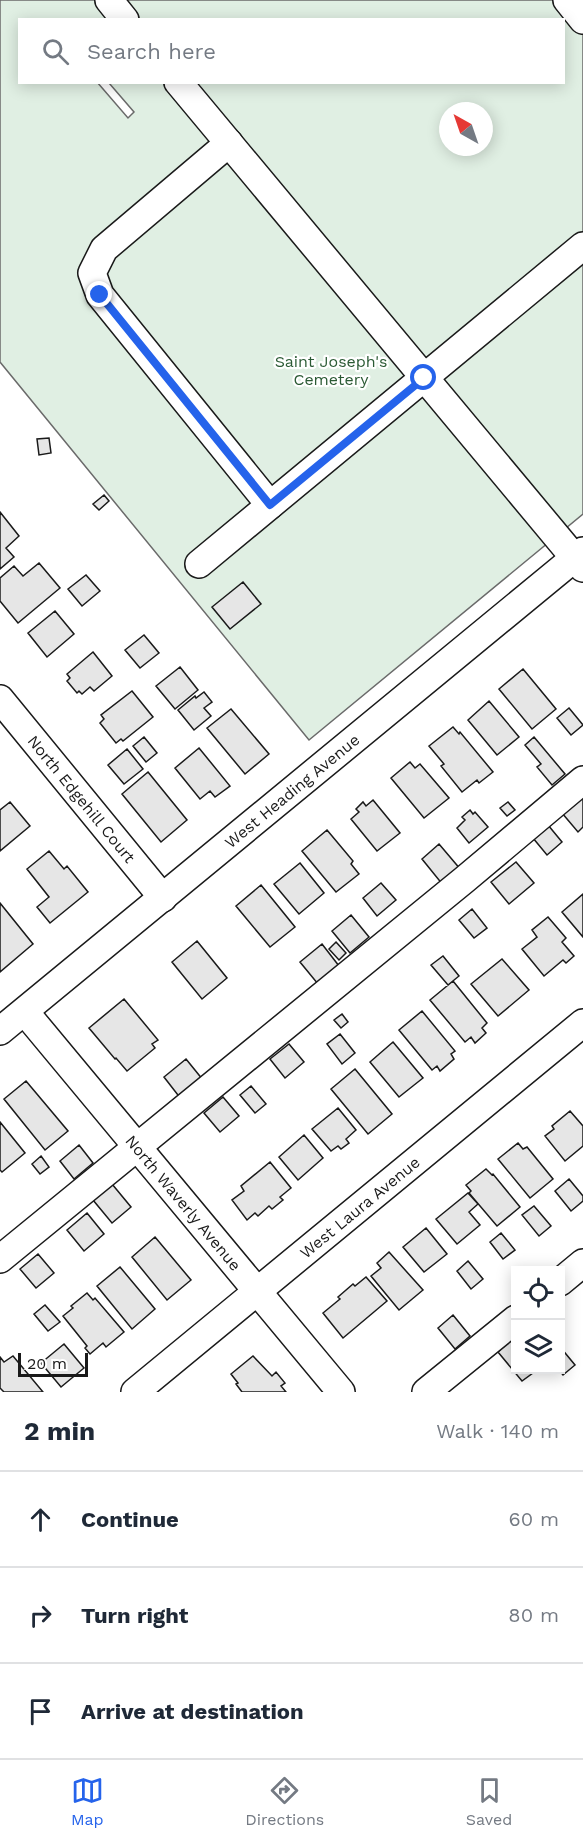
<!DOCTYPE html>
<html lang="en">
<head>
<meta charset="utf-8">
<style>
  :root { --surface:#fff; --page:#f2f2f3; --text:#1f2937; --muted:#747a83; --line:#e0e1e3; --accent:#2563eb }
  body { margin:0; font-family:"Work Sans",sans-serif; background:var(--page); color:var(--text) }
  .controls { position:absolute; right:18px; bottom:18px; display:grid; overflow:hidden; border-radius:0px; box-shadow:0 3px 15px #0003 }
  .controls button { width:54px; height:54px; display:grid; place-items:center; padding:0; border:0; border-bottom:2px solid var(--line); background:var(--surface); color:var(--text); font:30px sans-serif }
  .compass { position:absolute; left:439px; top:102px; width:54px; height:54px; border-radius:50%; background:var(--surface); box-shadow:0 3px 15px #0003; rotate:320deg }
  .scale { position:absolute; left:18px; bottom:15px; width:70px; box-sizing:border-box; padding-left:6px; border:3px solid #1a1a1a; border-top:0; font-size:16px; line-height:21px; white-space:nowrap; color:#1a1a1a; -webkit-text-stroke:4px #fff; paint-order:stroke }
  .stop { position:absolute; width:18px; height:18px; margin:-14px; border:4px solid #2563eb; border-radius:50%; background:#fff }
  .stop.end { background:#2563eb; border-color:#fff; box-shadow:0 2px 6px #0008 }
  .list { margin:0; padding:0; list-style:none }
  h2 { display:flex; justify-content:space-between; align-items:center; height:78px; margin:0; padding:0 24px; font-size:26px }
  h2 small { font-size:20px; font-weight:400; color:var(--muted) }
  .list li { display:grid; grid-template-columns:39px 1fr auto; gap:18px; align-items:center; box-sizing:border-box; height:96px; padding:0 24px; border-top:2px solid var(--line) }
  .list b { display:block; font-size:22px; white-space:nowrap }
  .list em { font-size:20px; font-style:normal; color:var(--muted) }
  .icon { flex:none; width:33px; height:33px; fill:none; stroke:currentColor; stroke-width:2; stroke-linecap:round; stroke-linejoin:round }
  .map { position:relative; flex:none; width:583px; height:1392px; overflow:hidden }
  .search { position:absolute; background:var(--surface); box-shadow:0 3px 15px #0003; left:18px; right:18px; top:18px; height:66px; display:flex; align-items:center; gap:15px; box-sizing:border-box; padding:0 21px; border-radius:0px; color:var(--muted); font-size:22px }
  .sheet { height:366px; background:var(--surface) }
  nav { display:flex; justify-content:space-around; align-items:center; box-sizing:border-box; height:84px; border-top:2px solid var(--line); background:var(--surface); font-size:16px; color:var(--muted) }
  nav a { display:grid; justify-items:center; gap:3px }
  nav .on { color:var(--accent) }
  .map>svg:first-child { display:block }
  .green { fill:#e0efe3; stroke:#6a6a6a; stroke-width:1.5; fill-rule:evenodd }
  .building { fill:#e6e6e6; stroke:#1a1a1a; stroke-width:1.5 }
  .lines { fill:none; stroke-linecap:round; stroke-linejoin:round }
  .minor-casing { stroke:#1a1a1a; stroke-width:30 }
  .minor { stroke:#fff; stroke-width:27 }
  .route { stroke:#2563eb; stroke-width:8 }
  .labels { text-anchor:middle; stroke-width:4.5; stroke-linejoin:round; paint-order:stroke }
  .park-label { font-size:16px; fill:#2b5a34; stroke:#fff }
  .street-label { font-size:16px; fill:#1a1a1a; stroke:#fff }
</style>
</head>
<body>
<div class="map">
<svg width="583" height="1392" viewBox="0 0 583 1392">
  <rect width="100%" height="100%" fill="#fff"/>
  <path class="green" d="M0 0H583V514L309 740 0 362ZM20 20H564V82L109 83 134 112 128 118 97 82H20ZM448 111H484V147H448Z"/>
  <path class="building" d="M49 438 51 453 39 455 37 439Z
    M104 495 109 501 99 510 93 504Z
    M0 512 19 536 6 548 14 557 0 569Z
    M39 563 60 588 18 623 0 601V578L14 566 23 576Z
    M86 575 100 591 82 606 68 589Z
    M243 582 261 604 230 629 212 607Z
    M55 611 74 634 47 657 28 633Z
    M144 635 159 653 140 668 125 650Z
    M93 652 112 676 94 691 90 687 82 694 79 691 77 693 67 681 70 678 67 674Z
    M180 667 198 690 175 709 156 686Z
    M523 669 556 709 532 729 499 689Z
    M132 691 153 717 123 741 121 739 116 743 100 723 104 719 101 715Z
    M204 692 212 702 204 708 211 716 194 730 178 710 195 696 196 698Z
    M489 701 519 737 497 755 468 720Z
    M569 708 583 725 571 735 557 718Z
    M231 709 269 754 245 774 207 728Z
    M453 727 459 734 460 732 493 772 479 783 477 780 462 792 441 766 444 764 429 746Z
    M144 737 157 753 146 762 133 746Z
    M534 737 565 774 552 785 537 767 541 764 525 745Z
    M199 748 230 786 215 797 210 791 200 799 175 768Z
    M127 749 143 769 124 784 108 765Z
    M410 762 415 768 420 764 449 798 424 818 391 778Z
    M148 772 187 820 161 842 122 794Z
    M583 795V827L578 832 562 813Z
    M373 800 400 833 377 851 351 819 359 812 356 809 363 802 366 806Z
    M10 802 30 826 0 851V810Z
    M508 802 515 810 507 816 500 808Z
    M470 810 473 814 475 812 488 827 469 843 457 828 465 820 462 817Z
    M548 825 562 842 547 855 533 838Z
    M327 830 353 861 351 864 359 874 336 892 302 851Z
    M439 844 461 870 443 885 422 859Z
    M49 851 64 869 67 866 88 892 50 923 37 907 49 897 27 869Z
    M516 862 534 883 509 904 491 882Z
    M300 863 324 893 299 914 274 884Z
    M381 883 396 900 377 916 363 898Z
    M261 885 295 927 270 947 236 906Z
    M583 894V937L562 912Z
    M0 903 33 944 0 972Z
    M472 909 487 928 474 938 459 920Z
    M351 915 369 937 350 953 332 931Z
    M548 917 566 938 562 942 574 956 566 963 563 960 544 976 522 949 537 937 532 930Z
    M197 941 227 978 202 999 172 962Z
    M336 942 346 953 339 960 329 949Z
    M322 944 339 966 318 984 300 962Z
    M443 956 459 976 448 985 431 965Z
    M502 959 529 990 498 1016 471 984Z
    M453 981 487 1023 482 1028 486 1033 475 1043 471 1037 465 1042 430 1000Z
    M124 999 158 1040 152 1044 155 1048 127 1071 116 1058 115 1059 89 1028Z
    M422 1011 455 1051 451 1054 454 1059 440 1071 437 1066 432 1070 399 1030Z
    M342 1014 348 1022 341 1028 334 1020Z
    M340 1034 355 1053 342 1064 327 1044Z
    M393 1042 423 1078 399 1097 370 1062Z
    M289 1044 304 1062 285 1078 270 1059Z
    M186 1059 203 1080 181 1099 164 1077Z
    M355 1069 392 1114 368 1134 331 1089Z
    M26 1081 68 1131 45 1150 4 1099Z
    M251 1086 266 1104 255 1113 240 1095Z
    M223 1097 239 1116 220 1132 204 1113Z
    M338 1108 356 1130 346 1139 349 1143 341 1149 338 1146 331 1151 312 1129Z
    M570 1111 583 1126V1146L565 1161 545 1136 554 1129 552 1126Z
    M0 1122 25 1153 2 1172 0 1170Z
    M304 1135 323 1158 298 1180 279 1157Z
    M518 1143 523 1149 527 1147 553 1179 530 1198 498 1159Z
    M79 1145 93 1163 74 1179 60 1161Z
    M41 1156 49 1167 40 1174 32 1164Z
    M270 1162 291 1188 280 1197 283 1200 272 1209 269 1206 258 1216 255 1213 247 1220 232 1200 244 1191 241 1186Z
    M486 1169 492 1175 493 1174 520 1207 497 1226 469 1193 471 1191 466 1185Z
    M569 1179 583 1196V1201L571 1211 555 1191Z
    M112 1184 131 1207 112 1223 93 1200Z
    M468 1193 478 1204 469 1212 480 1225 457 1244 436 1219Z
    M534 1206 551 1226 539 1236 522 1215Z
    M87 1213 104 1234 84 1251 67 1230Z
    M426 1228 447 1254 424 1272 403 1247Z
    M501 1233 515 1250 503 1259 490 1242Z
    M155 1237 191 1280 167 1300 132 1257Z
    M389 1252 423 1290 399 1310 371 1276 381 1268 377 1263Z
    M38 1254 54 1273 36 1288 20 1269Z
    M468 1261 483 1279 471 1289 457 1271Z
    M120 1267 155 1309 132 1329 97 1286Z
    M366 1277 387 1301 343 1338 323 1313 340 1299 338 1297 353 1284 355 1286Z
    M87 1293 93 1300 95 1298 124 1332 106 1347 103 1343 90 1354 85 1348 87 1346 63 1316 73 1308 71 1306Z
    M45 1305 60 1322 48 1331 34 1314Z
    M453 1315 470 1336 455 1349 438 1328Z
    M509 1335 513 1340 516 1338V1370H537L522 1381 498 1352 500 1350 496 1345Z
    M64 1344 84 1368 61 1387 41 1363Z
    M561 1348 575 1365 563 1375 559 1370H560Z
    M13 1356 43 1392H4L0 1388V1357L4 1362Z
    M253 1356 272 1376 276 1372 285 1383 281 1386 286 1392H242L236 1384 238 1383 231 1374Z"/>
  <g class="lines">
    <g class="minor-casing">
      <g id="minor">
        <path d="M109 0 125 20"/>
        <path d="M567 0 583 20"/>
        <path d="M178 82 583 568"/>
        <path d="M229 143 104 249 92 273 100 295 270 505"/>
        <path d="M199 564 583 246"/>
        <path id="s1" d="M0 699 163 898"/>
        <path id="s2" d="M25 1012 341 1392"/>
        <path id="s3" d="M0 1031 583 551"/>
        <path d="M0 1259 464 880 583 780"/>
        <path d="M560 1282 583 1263"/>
        <path id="s4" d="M135 1392 583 1023"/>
        <path d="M426 1392 516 1319"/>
      </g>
    </g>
    <use href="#minor" class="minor"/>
  </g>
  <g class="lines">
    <path class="route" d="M100 295 270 505 424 378"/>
  </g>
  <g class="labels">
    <g class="park-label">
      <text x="331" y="367">Saint Joseph's<tspan x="331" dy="18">Cemetery</tspan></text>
    </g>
    <g class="street-label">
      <text dy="6" stroke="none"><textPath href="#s3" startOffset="378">West Heading Avenue</textPath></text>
      <text dy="6" stroke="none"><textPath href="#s1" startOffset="129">North Edgehill Court</textPath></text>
      <text dy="6" stroke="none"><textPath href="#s2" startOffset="248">North Waverly Avenue</textPath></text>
      <text dy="6" stroke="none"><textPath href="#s4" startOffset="291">West Laura Avenue</textPath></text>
    </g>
  </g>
</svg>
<div class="controls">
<button><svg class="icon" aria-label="locate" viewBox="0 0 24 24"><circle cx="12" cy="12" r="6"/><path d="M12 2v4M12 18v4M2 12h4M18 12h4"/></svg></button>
<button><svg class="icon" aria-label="layers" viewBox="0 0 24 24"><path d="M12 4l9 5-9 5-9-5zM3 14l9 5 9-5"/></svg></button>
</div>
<svg class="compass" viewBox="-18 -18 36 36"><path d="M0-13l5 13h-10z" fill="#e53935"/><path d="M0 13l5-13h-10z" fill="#747a83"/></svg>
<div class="scale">20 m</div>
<div class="stop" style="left:424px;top:378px"></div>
<div class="stop end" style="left:100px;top:295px"></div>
<div class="search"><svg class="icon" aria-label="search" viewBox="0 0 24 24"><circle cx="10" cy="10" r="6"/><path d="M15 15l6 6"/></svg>Search here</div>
</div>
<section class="sheet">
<h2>2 min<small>Walk · 140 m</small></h2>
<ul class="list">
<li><svg class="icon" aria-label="ahead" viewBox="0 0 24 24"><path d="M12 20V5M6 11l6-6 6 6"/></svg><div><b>Continue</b></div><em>60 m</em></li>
<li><svg class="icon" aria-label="right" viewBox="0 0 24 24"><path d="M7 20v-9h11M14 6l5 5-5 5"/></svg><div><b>Turn right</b></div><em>80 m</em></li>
<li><svg class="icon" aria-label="arrive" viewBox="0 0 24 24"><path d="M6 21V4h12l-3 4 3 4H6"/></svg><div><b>Arrive at destination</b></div></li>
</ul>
</section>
<nav>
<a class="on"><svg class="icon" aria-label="map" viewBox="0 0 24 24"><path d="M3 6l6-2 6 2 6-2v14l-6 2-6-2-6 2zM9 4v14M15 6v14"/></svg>Map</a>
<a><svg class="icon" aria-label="directions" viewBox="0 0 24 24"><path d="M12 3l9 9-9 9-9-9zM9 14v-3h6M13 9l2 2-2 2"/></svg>Directions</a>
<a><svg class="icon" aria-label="saved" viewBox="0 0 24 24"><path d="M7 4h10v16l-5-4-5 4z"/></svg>Saved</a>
</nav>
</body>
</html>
